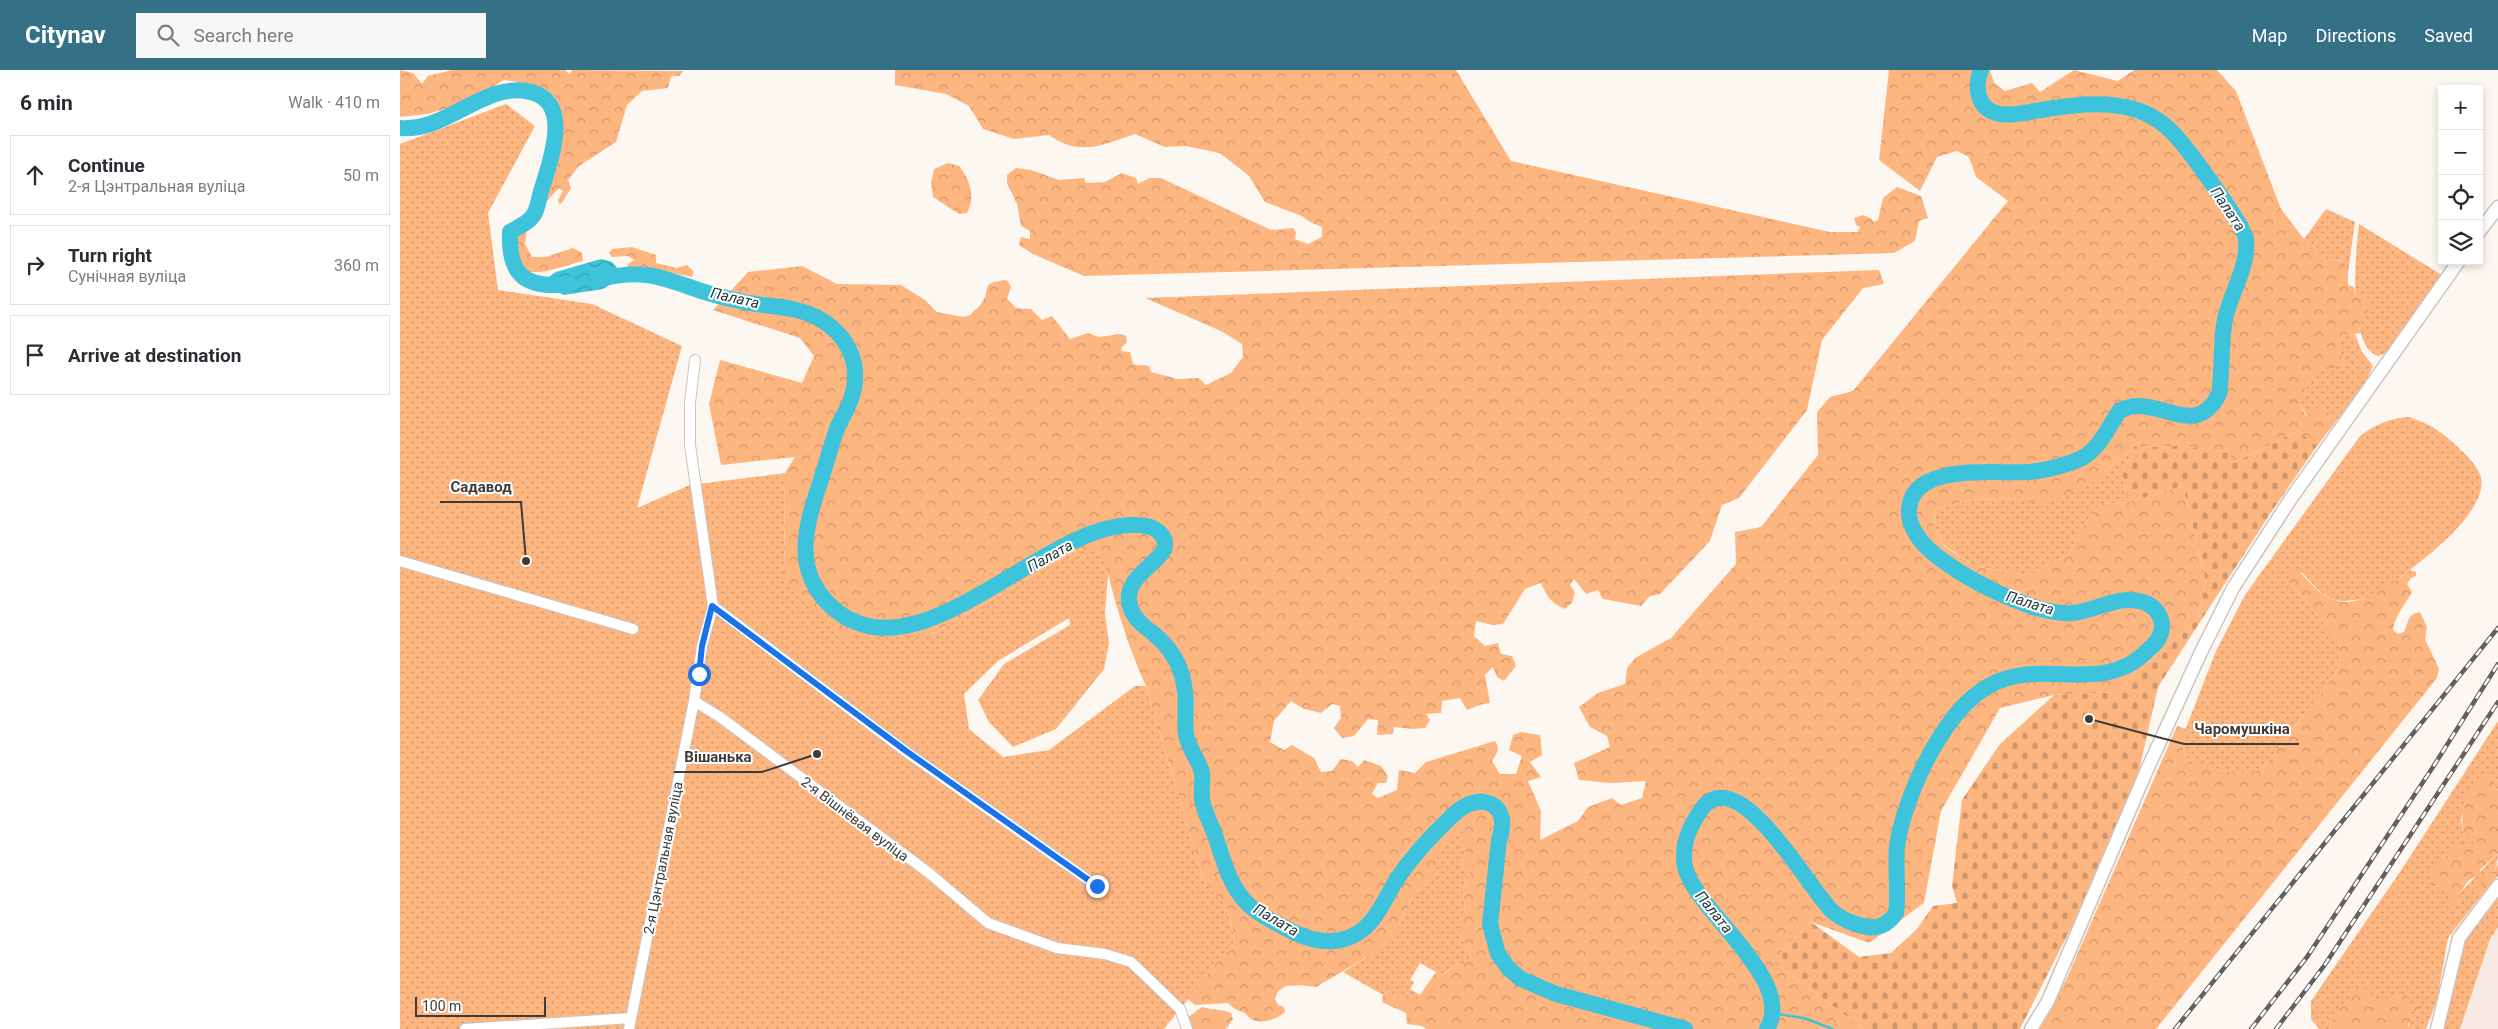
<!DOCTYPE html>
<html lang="en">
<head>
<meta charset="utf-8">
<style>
  :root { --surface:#fff; --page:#f7f7f7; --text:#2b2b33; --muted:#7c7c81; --line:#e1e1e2; --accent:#347187 }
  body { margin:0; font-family:Roboto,sans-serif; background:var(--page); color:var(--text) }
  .controls { position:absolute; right:15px; top:15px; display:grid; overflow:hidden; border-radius:0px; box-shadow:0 2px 8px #0003 }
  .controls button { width:45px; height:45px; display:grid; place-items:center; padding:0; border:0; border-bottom:1px solid var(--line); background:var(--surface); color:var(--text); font:25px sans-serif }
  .scale { position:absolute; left:15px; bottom:12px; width:131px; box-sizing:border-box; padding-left:5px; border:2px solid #3e3b3a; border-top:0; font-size:14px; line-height:18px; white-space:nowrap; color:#3e3b3a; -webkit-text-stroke:4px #fff; paint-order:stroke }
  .stop { position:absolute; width:15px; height:15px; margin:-11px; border:4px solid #1a73e8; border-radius:50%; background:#fff }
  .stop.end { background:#1a73e8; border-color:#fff; box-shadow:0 1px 5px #0008 }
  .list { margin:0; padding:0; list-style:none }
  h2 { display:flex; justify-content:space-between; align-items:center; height:65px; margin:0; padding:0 20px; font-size:21px }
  h2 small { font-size:16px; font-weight:400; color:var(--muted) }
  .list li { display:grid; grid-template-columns:32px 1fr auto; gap:15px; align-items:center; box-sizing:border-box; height:80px; margin:0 10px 10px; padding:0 10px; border:1px solid var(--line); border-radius:0px }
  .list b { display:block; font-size:19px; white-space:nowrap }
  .list p { margin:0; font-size:16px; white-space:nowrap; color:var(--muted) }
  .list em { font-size:16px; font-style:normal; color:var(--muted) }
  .icon { flex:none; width:28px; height:28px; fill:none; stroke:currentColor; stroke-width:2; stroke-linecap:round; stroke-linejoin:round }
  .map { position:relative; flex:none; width:2098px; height:959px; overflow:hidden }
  header { display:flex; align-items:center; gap:30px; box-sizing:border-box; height:70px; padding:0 25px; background:var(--accent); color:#fff }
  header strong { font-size:24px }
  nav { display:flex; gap:28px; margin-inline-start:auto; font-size:18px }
  .search { width:350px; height:45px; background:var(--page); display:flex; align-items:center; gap:12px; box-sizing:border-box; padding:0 18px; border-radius:0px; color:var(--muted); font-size:19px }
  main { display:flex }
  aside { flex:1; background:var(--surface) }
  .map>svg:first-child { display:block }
  .built { fill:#f8eae2 }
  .grass { fill:url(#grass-dots) }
  .forest { fill:url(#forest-crowns) }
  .cemetery { fill:url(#cemetery-stones) }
  .water { fill:url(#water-waves) }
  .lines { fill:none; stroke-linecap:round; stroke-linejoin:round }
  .stream { stroke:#3ec3dc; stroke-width:2.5 }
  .river { stroke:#3ec3dc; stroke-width:16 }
  .minor-casing { stroke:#cac4c0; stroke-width:12 }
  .tertiary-casing { stroke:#cac4c0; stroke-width:15 }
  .minor { stroke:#fff; stroke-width:10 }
  .tertiary { stroke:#fff; stroke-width:12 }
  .rail-casing { stroke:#635f5d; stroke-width:4.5 }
  .rail { stroke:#fff; stroke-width:2.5; stroke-dasharray:8; stroke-linecap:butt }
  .route { stroke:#1a73e8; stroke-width:6 }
  .labels { text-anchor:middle; stroke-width:4; stroke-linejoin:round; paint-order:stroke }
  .street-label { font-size:14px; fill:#3e3b3a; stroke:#fff }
  .water-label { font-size:15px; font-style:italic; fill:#21373c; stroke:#fff }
  .leader { fill:none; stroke:#3e3b3a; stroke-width:2 }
  .callout-dot { fill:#3e3b3a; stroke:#fff; stroke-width:2 }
  .callout-label { font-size:15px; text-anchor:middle; font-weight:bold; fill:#3e3b3a; stroke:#fff; stroke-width:4; stroke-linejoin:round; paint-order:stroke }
</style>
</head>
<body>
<header>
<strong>Citynav</strong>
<div class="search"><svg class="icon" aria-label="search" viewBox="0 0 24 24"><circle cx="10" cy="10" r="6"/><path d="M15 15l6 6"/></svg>Search here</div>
<nav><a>Map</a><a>Directions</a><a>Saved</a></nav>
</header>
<main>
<aside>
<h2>6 min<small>Walk · 410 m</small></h2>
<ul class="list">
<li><svg class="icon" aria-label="ahead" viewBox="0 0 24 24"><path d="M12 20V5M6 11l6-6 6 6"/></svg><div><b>Continue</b><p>2-я Цэнтральная вуліца</p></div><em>50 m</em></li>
<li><svg class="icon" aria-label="right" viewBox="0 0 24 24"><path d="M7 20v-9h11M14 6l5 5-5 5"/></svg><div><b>Turn right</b><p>Сунічная вуліца</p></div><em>360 m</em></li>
<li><svg class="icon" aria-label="arrive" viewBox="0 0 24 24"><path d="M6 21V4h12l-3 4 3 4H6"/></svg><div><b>Arrive at destination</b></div></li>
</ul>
</aside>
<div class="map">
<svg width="2098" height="959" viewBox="0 0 2098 959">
  <defs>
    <pattern id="grass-dots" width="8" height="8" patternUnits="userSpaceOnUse" patternTransform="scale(1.25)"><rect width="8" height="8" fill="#feb681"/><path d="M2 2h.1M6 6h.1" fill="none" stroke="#cf956b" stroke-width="1.8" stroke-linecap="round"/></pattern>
    <pattern id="forest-crowns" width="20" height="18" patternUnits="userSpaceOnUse" patternTransform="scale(1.25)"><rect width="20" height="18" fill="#feb681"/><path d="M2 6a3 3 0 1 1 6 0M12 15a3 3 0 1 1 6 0" fill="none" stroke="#cf956b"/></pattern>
    <pattern id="cemetery-stones" width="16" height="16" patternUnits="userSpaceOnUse" patternTransform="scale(1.25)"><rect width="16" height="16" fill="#feb681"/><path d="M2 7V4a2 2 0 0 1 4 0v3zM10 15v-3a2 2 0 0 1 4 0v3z" fill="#cf956b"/></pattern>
    <pattern id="water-waves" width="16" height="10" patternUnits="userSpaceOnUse" patternTransform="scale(1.25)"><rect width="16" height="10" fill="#3ec3dc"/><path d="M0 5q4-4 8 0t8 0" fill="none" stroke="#35a0b3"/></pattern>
  </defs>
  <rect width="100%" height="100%" fill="#fdf7f2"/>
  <path class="built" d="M2098 857V959H2060L2090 869Z"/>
  <path class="grass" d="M106 34 135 56 88 143 98 220 192 234 282 276 237 438 290 415 385 403 384 512 529 566 679 479 704 483 708 503 705 544 709 573 704 599 656 659 613 677 589 652 578 630 604 594 670 555 669 548 598 591 564 624 569 659 603 687 649 680 735 616H746L803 809 827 837 835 871 764 959H0V74Z
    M1926 139 1955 152 1948 203 1944 201V191L1931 190 1919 193 1916 178 1904 169Z
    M1959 154 2042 205 1986 283 1978 286C1946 275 1956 180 1959 154Z
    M1955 264 1962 282 1973 296 1967 310 1937 350 1921 336 1907 346 1899 332 1909 311 1926 296 1933 299 1945 292 1938 277 1942 266Z
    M2010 347C2018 351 2027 353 2034 358 2047 366 2078 393 2081 407 2088 441 2026 488 2003 505 1995 511 1987 520 1978 524 1967 529 1953 531 1941 531 1924 530 1913 514 1902 502L1890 513 1938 570C1942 584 1940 593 1934 606L1866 694C1860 698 1856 702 1849 703 1839 704 1795 697 1789 690 1783 684 1783 676 1782 668L1816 581 1845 525 1960 366C1977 354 1989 348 2010 347Z
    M1734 377 1722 404 1728 432 1701 434 1682 458 1669 485 1628 505 1574 496 1544 475 1534 457 1535 439 1571 430 1622 428 1693 412Z
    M2098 651V720L2092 715 2065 732 2061 750 2064 766 2074 770 2073 774 2064 775 2036 817 2043 816 2047 823 2059 824 2098 783C2098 800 2087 812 2077 826H2081L2048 868 2037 930 2026 959H2008L2012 933H1975L1953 921 1947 933 1939 939V947L1930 956V959H1919L1911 949V931L2000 802Z
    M1062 755 1065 759 1061 768 1066 783 1060 797 1070 802 1063 822 1065 839 1060 849V864L1071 886 1067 893H1060L1041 905 1020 893 1010 910 1014 912 1010 919 1022 926 1015 933 1001 930 989 921 983 925 943 902 972 884 996 860 1014 823 1027 812 1037 786 1046 771Z
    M2098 823V857L2090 869 2060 959H2043L2064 869Z"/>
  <path class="forest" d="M0 0 13 3 22 14 28 6 52 0H165L170 4 172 0 283 1 279 6H271L268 18 242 21 227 35 216 72 179 96 168 110 171 118 162 133 159 134 158 130 163 121 159 118 126 154 137 111 160 63 155 27 131 14 104 10 66 33 27 44 0 47Z
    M495 0H1056L1111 91 1430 162H1458L1460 157 1456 155 1454 148 1463 145 1472 149 1473 152 1478 150 1483 128 1497 117 1521 126 1528 148 1519 151 1515 171 1494 183 684 206 633 184 619 175 621 167 630 169V161L621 156 617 134 607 113V105L616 98 631 100 659 110 684 108 686 113 705 112 722 103 736 108 738 114 749 108H761L871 160 893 158 896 162 895 169 908 174 922 167V157L910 152 902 146 865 132 849 106 820 83 785 76 765 77 735 64C703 75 679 87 649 65L614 69 583 59 569 36 546 24 495 15Z
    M1489 0H1590L1594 13 1605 21 1632 13 1640 22 1674 0 1718 11 1734 0H1817L1836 21 1881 139 1904 169 1916 178 1919 193 1931 190 1945 191 1944 200 1948 203V215L1954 217 1955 224 1968 228 1971 235 1965 246 1959 247 1960 263 1942 266 1938 277 1945 292 1933 299 1926 297 1909 311 1899 332 1906 346 1921 336 1937 350 1917 376 1899 361 1833 393 1829 382 1781 376 1734 377 1693 412 1640 436 1622 428 1571 430 1535 439 1534 457 1544 476 1574 496 1628 505 1669 485 1682 458 1701 434 1728 432 1783 416 1806 512 1798 548 1714 622 1654 625 1600 638 1541 741 1524 833 1469 873 1411 852 1372 891 1464 959H1026L1022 956 1007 954 1006 943 982 932 983 925 989 921 1001 930 1015 932 1036 902 1042 905 1060 893H1067L1071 886 1060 864V849L1065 839 1063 822 1070 802 1060 797 1066 783 1061 768 1065 759 1062 755 1046 771 1037 786 1039 794 1027 812 1014 823 996 860 972 884 916 917 899 915 886 916 878 921 875 929 878 935 884 937 885 942C877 949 861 955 851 949 850 948 846 944 845 943 836 939 835 940 828 933L795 935 788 929 835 870 827 837 803 809 746 616C727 575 713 527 703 483L679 479 529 566 445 568 384 512 385 403 395 387 321 395 309 334 320 290 402 313 414 286 400 268 313 240 348 202 402 196 437 214 501 215 525 230 537 242 563 247 571 245C574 239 578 239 581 234 593 217 578 213 607 210L611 217 607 229 616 238 631 239 642 250 652 246 670 269 688 263 699 267 720 264 726 266 727 272 721 278 722 281 730 282 733 294C739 296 743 294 749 296L751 302 778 309 799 308 806 315 831 303 843 287 842 274 821 261 745 228 1479 200 1484 214 1463 218 1422 270 1407 340 1339 428 1322 435 1310 471 1260 524 1250 526 1241 536 1203 529 1198 520 1186 524 1174 509 1170 515 1175 522 1172 533 1165 539C1151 533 1147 527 1141 513L1125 519 1103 554 1093 555 1076 551 1074 566 1085 576 1098 573 1101 584 1112 586 1116 596 1104 611 1097 607 1093 597 1085 605 1090 633 1079 635 1067 640 1060 628 1042 631 1041 643 1026 644 1030 650 1025 658 1013 659 994 657 993 664 977 665 978 650 968 649 954 666 942 668 934 658 941 648 940 636 932 634 921 643 904 639 891 631 874 651 870 672 884 680 892 675 914 688 921 702 932 701 941 689 952 691 958 697 964 690 981 696 988 706 986 713H978L972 724 978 728 997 720 999 700 1015 703 1026 692 1095 671C1101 680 1097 683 1092 691L1100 704H1116L1122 686 1109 680 1113 665 1121 662 1140 665 1142 685 1130 692 1141 707 1128 711 1141 741 1140 770 1178 751 1188 737 1212 728 1221 735 1242 728 1246 711 1210 713 1179 710 1174 693 1210 677 1207 666 1190 657 1179 637 1198 623 1225 614 1227 598 1235 588 1271 568 1336 494 1335 462 1361 457 1418 385 1417 342 1430 327 1453 321 1608 131 1576 107 1569 87 1557 81 1537 87 1520 121 1479 90Z
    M548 93 559 96C570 110 576 126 567 143L559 144 533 127 531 113 534 99Z
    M127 160 125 174 132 187H146L173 178 182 183 183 191C164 195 144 206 123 201 113 188 113 178 118 163Z
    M232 177 256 185V193L277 198 287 195 294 202 292 207 268 202 228 200 227 195 234 190 228 186 212 187 209 183 212 179Z
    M1892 497C1905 504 1912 517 1924 525 1953 545 1988 517 2010 500L2016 502V506L2011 508 2007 514 2012 522C2005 535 1995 545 1993 560L1998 564 2004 562C2009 552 2007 544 2020 542L2027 557 2025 569 2039 599 2037 608 1756 959H1639L1667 908 1777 656 1786 659C1782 669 1781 681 1788 689 1794 697 1839 704 1849 703 1856 702 1860 698 1866 694L1934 606C1940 593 1942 584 1938 570L1890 513 1887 500Z
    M2082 706 2090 707 2092 715 2098 720V783L2080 800V804L2069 810 2059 824 2060 829 2052 836 2045 829 2047 823 2043 817 2031 815C2026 803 2032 797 2039 789L2048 788C2056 771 2057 776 2073 774L2074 770 2064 766C2059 740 2065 726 2082 706Z
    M2098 793V806L2081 826H2077L2074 822 2088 805H2092Z
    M1968 917 1975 926 1973 930 1975 933 1982 929 1987 932 1988 925H2006L2012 933H2021V940L2011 942 2012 949 2008 954V959H1930L1932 949 1939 946 1938 939 1947 933 1953 920Z
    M802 937C812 940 822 939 831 943L833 949 826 959H790L788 947Z"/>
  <path class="cemetery" d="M1899 361 1917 376 1870 444 1758 617 1738 705 1672 856 1620 959H1464L1372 891 1411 852 1459 887 1491 883 1517 859 1533 836 1557 833 1552 816 1562 730 1600 674 1654 625 1714 622 1798 548 1806 512 1783 416 1728 432 1722 404 1734 377 1781 376 1830 382 1833 393Z"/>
  <path class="water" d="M201 189 212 192 218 199 216 211 203 219 164 225 149 218C147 210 149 206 156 202Z"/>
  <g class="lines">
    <path class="stream" d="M1372 943 1404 948 1433 959"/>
    <path class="river" d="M0 58C46 62 82 14 126 21 174 28 151 89 142 118 139 126 138 141 132 147 128 153 116 158 110 162 108 207 127 219 169 214
      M196 210C212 206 230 203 246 205 260 206 274 212 287 216 305 223 325 228 344 232 369 237 396 236 418 248 447 264 462 293 452 326 449 337 443 346 438 356 431 375 426 394 420 413 405 457 392 502 433 538 519 613 643 452 735 455 743 455 753 456 759 462 786 489 716 499 731 539 735 550 745 557 754 564 772 579 783 598 785 622 787 635 784 650 786 664 788 678 799 690 802 703 803 711 801 720 802 729 803 739 809 750 813 760 822 783 827 811 844 830 856 844 876 853 893 862 914 872 937 876 958 863 977 851 985 828 997 809 1011 788 1034 763 1053 745 1078 720 1113 732 1099 770L1090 854 1098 884 1109 899 1121 909 1156 924 1285 959
      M1367 959C1397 910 1295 841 1285 797 1281 777 1289 757 1301 740 1337 687 1410 821 1433 842 1443 850 1455 855 1468 857 1480 859 1489 853 1496 843 1499 821 1495 798 1497 776 1502 742 1521 696 1540 667 1556 641 1578 616 1608 608 1655 595 1706 620 1745 583 1751 577 1759 571 1761 563 1765 549 1756 536 1743 532 1720 524 1695 541 1673 543 1634 546 1563 508 1533 483 1521 473 1508 457 1509 440 1511 392 1595 404 1628 402 1643 401 1668 395 1682 388 1700 378 1709 356 1720 340 1725 339 1731 336 1735 336 1767 334 1798 366 1819 324 1823 299 1820 273 1825 249 1831 222 1849 196 1846 169 1845 157 1792 85 1781 72 1773 62 1761 51 1749 45 1717 29 1676 34 1641 40 1627 42 1607 48 1593 42 1576 35 1575 14 1581 0"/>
    <g class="minor-casing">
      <path id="minor" d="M0 491 233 559
        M313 536 505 681 697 816
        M294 631 320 647 529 803 588 853 657 878 705 884 731 892 780 939 787 959
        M65 959 231 948
        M229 959 294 631 302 576 313 536 290 375V333L295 290"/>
    </g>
    <g class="tertiary-casing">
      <path id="tertiary" d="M2079 162 2098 137
        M1631 959 1648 931 1746 702 1801 582 1833 518 1890 430 2059 191
        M2037 959 2059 868 2098 816"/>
    </g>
    <use href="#minor" class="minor"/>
    <use href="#tertiary" class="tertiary"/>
    <g class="rail-casing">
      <path id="rail" d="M1775 959 2098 558
        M1851 959 1907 887 2033 697 2098 594
        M1876 959 1924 896 2098 632"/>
    </g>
    <use href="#rail" class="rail"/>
  </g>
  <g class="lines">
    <path class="route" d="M299 604 302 576 312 536 506 681 697 816"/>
  </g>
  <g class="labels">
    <g class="street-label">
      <text transform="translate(455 749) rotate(37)" y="5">2-я Вішнёвая вуліца</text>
      <text transform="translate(263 788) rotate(-79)" y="5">2-я Цэнтральная вуліца</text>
    </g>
    <g class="water-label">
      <text transform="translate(1828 139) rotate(56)" y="5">Палата</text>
      <text transform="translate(335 228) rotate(13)" y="5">Палата</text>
      <text transform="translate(650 486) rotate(-29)" y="5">Палата</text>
      <text transform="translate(1630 533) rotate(17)" y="5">Палата</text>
      <text transform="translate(1314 842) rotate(51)" y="5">Палата</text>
      <text transform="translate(876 850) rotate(30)" y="5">Палата</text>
    </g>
  </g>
  <path class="leader" d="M126 491L121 432H40M1689 649L1784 674H1899M417 684L362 702H274"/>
  <g class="callout-dot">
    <circle cx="126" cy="491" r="5"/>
    <circle cx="1689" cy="649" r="5"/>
    <circle cx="417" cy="684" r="5"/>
  </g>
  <g class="callout-label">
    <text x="81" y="422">Садавод</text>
    <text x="1842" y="664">Чаромушкіна</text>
    <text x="318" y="692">Вішанька</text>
  </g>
</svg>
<div class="controls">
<button>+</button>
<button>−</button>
<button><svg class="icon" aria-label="locate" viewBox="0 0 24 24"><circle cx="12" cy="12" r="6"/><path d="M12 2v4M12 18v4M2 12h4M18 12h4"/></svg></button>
<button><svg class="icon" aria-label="layers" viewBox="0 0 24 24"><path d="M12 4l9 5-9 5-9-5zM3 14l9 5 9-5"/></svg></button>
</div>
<div class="scale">100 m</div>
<div class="stop" style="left:299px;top:604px"></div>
<div class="stop end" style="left:697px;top:816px"></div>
</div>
</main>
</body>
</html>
